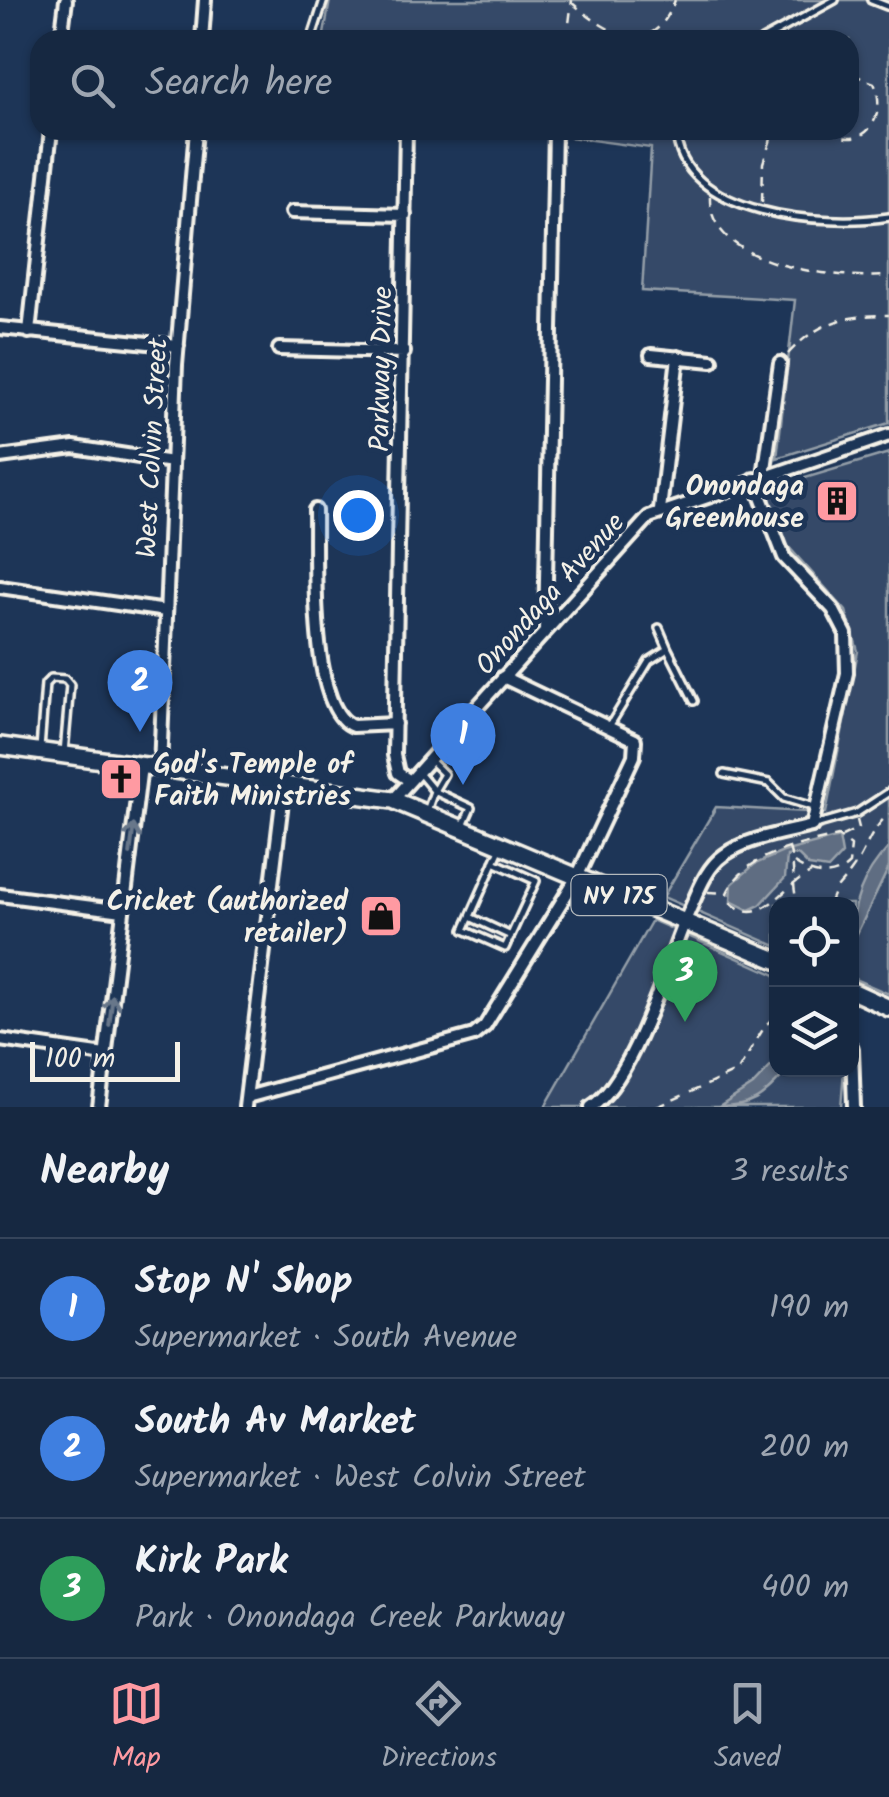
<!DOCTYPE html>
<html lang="en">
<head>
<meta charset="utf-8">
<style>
  :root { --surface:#162841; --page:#23344c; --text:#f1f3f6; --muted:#9ea6b1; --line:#35445a; --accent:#ff9aa2 }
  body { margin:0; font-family:Kalam,sans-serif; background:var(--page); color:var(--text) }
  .controls { position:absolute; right:30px; bottom:30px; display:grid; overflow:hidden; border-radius:20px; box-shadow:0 2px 8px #0004 }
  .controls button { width:90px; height:90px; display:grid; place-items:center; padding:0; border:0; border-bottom:2px solid var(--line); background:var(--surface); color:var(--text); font:50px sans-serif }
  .scale { position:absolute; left:30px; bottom:25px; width:150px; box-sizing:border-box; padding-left:10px; border:5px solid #f4f1e8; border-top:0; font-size:28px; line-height:35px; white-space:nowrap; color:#f4f1e8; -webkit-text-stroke:8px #1d3557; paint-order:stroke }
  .you { position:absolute; left:358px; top:515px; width:35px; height:35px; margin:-25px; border:8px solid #fff; border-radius:50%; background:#1a73e8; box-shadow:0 0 0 15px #1a73e833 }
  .badge { display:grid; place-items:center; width:65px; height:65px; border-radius:50%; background:var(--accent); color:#fff; font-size:32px; font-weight:700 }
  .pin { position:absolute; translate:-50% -82px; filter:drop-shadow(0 2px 5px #0008) }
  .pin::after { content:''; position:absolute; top:52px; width:35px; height:30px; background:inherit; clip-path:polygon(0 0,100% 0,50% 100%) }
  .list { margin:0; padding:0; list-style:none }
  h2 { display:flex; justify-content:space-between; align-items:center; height:130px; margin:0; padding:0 40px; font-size:42px }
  h2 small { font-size:32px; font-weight:400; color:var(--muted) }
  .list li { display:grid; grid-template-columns:65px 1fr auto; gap:30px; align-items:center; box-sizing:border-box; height:140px; padding:0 40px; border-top:2px solid var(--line) }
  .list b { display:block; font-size:38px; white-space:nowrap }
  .list p { margin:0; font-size:32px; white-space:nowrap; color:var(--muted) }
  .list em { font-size:32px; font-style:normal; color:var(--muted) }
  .icon { flex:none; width:55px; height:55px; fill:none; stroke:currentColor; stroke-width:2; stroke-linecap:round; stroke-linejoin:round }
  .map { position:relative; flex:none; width:889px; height:1107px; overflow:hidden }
  .search { position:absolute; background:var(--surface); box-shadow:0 2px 8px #0004; left:30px; right:30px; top:30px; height:110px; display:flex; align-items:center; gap:25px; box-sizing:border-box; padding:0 35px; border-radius:30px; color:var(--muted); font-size:38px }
  .sheet { height:550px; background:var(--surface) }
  nav { display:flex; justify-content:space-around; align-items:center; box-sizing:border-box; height:140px; border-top:2px solid var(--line); background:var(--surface); font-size:28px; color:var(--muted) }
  nav a { display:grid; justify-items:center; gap:5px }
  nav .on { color:var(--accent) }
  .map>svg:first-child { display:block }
  .green { fill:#354a67; stroke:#949ea8; stroke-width:2.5 }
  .water { fill:#5e6d82; stroke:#9aa2ab; stroke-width:2.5 }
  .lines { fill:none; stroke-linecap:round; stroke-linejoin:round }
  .lane-casing { stroke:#f4f1e8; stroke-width:12 }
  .street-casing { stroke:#f4f1e8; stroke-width:18 }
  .primary-casing { stroke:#f4f1e8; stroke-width:22 }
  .path { stroke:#f4f1e8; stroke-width:2.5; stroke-dasharray:10 8; stroke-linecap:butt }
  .lane { stroke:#1d3557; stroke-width:5 }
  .street { stroke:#1d3557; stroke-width:10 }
  .primary { stroke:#1d3557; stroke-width:15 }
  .oneway { stroke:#68778a }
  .labels { text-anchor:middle; stroke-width:10; stroke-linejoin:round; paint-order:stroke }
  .shield { fill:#1d3557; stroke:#b4b9bc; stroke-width:2.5 }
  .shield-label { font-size:25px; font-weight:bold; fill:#f4f1e8 }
  .street-label { font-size:28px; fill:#f4f1e8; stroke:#1d3557 }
  .poi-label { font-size:28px; font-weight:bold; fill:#f4f1e8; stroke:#1d3557; text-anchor:end }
</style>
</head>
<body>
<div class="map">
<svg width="889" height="1107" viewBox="0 0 889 1107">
  <rect width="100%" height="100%" fill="#1d3557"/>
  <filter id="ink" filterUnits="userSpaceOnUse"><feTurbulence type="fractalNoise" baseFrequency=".01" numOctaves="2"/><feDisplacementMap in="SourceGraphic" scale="20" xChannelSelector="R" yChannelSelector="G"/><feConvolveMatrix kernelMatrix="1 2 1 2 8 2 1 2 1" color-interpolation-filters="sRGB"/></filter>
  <g filter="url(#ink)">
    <path class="green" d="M330 0H889V423L777 458 795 300 642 291 651 148 569 137 568 130H849V40H323Z
      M889 453V994L852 978V904H776V946L663 897 716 807 826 813 858 651 846 611 779 536 768 489Z
      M652 920 776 975V1070H844L841 1107H545Z"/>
    <path class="water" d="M839 837 842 854 828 869 809 866 798 855 787 856 785 878 760 905 749 910 731 901 732 884 755 864 783 852Z
      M889 847V867L852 944C851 904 862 876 889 847Z
      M776 1061V1070H788C763 1096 756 1107 719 1107L753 1085Z"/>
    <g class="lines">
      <g class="lane-casing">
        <path id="lane" d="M871 0 889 7
          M311 40 324 0
          M762 40 835 0
          M676 130C679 217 826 227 889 217
          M659 628 668 649
          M610 725 649 661 668 649 694 701
          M40 749 45 684 51 678 65 679 70 685 64 753
          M431 761 444 774 434 791 471 808 463 826
          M419 773 434 791 427 811
          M724 774 769 783 784 798 814 807
          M815 825 857 813 889 792
          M494 862 536 881 505 948 464 930 501 847
          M470 917 511 936"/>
      </g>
      <g class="street-casing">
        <path id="street" d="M61 40 66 0
          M202 40 205 0
          M406 130 394 755 398 773 410 781
          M292 212 405 215
          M0 328 178 346
          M29 332 51 130
          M279 349 404 352
          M651 355 712 361
          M0 457 74 447 172 462
          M764 476 780 363
          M315 510C316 552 308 710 353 726L395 724
          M660 510 678 357
          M0 587 166 611
          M545 630 555 130
          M160 769 176 365 196 130
          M393 800 649 517 889 435
          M0 895 123 911
          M0 1040 105 1055
          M852 1048 854 1107
          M247 1097 474 1035 485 1026 577 877 634 756 635 740 503 677
          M99 1107 141 766
          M245 1107 284 785
          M591 1107C635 1080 668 957 691 907 699 889 707 867 724 855 747 838 784 833 812 826L847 673 846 634 833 609 784 557 754 479"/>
      </g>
      <g class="primary-casing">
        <path id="primary" d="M0 746 393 800 776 960
          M852 991 889 1008"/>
      </g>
      <path class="path" d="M571 2C606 32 652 63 675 0
        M567 40 572 0
        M828 130C862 155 889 117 874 83L849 73
        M710 196C707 268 840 279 889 276
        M762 202 763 163 774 130
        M788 354C817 322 846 315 889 315
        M842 836 859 828 857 820
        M789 848C796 868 791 885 798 904
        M794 863C812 875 832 881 849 864L851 846 838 836C799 845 746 853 727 893L731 903C762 929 784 884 811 873
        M708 892 725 893
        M830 904C833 888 843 883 852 870 867 850 869 831 889 814
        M657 1107 738 1071 765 1026 776 1015"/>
      <use href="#lane" class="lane"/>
      <use href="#street" class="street"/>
      <use href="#primary" class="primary"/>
    </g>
    <defs><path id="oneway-shaft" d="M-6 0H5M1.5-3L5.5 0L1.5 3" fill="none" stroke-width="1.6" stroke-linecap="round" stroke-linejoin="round" transform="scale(2.5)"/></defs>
    <g class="oneway">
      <use href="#oneway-shaft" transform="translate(132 839) rotate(-83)"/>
      <use href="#oneway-shaft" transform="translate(111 1010) rotate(-83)"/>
    </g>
  </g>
  <defs>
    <g id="building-square" transform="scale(2.25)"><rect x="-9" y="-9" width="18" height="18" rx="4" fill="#ff9aa2" stroke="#1d3557"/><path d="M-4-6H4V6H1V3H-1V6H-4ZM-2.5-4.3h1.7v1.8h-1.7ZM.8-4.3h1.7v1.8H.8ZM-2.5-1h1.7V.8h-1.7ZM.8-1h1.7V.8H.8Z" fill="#111"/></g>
    <g id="church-square" transform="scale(2.25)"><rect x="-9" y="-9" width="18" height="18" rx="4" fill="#ff9aa2" stroke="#1d3557"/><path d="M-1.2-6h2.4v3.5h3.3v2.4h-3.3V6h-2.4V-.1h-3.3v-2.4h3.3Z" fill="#111"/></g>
    <g id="shop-square" transform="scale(2.25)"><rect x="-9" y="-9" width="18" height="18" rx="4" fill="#ff9aa2" stroke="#1d3557"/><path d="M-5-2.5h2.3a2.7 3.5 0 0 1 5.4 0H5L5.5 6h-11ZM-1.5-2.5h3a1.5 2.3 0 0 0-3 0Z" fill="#111"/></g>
  </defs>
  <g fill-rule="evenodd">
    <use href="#building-square" x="837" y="501"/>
    <use href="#church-square" x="121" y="779"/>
    <use href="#shop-square" x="381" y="916"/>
  </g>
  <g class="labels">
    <rect class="shield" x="571.5" y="875" width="95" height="40" rx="8"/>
    <g class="shield-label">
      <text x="619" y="904">NY 175</text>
    </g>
    <g class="street-label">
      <text transform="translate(380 369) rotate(-89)" y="10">Parkway Drive</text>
      <text transform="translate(151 448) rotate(-87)" y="10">West Colvin Street</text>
      <text transform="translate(549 593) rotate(-48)" y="10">Onondaga Avenue</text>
    </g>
    <g class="poi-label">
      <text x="804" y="495">Onondaga<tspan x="804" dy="32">Greenhouse</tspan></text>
      <text x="154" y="773" text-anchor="start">God's Temple of<tspan x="154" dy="32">Faith Ministries</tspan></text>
      <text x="348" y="910">Cricket (authorized<tspan x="348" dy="32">retailer)</tspan></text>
    </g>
  </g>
</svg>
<div class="controls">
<button><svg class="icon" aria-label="locate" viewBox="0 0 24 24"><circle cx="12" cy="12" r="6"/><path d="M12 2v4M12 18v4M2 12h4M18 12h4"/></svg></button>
<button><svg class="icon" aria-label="layers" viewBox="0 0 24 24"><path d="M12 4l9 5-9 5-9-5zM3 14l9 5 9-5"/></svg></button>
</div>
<div class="scale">100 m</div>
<div class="you"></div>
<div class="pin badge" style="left:463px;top:785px;background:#3f7fe0">1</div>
<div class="pin badge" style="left:140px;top:732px;background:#3f7fe0">2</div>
<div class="pin badge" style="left:685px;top:1022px;background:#2e9e5b">3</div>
<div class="search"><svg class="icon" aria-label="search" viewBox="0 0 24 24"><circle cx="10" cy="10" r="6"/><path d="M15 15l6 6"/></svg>Search here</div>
</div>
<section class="sheet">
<h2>Nearby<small>3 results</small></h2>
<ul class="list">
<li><span class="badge" style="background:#3f7fe0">1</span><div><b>Stop N' Shop</b><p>Supermarket · South Avenue</p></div><em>190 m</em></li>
<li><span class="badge" style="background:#3f7fe0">2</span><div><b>South Av Market</b><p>Supermarket · West Colvin Street</p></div><em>200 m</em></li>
<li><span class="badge" style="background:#2e9e5b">3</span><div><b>Kirk Park</b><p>Park · Onondaga Creek Parkway</p></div><em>400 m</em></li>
</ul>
</section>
<nav>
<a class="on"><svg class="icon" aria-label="map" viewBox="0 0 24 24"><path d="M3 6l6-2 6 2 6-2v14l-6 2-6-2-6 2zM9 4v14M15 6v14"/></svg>Map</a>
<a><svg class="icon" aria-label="directions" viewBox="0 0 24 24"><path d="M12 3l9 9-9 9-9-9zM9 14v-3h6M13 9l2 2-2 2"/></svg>Directions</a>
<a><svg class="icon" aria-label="saved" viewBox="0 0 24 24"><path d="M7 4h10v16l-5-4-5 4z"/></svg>Saved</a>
</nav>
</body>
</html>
